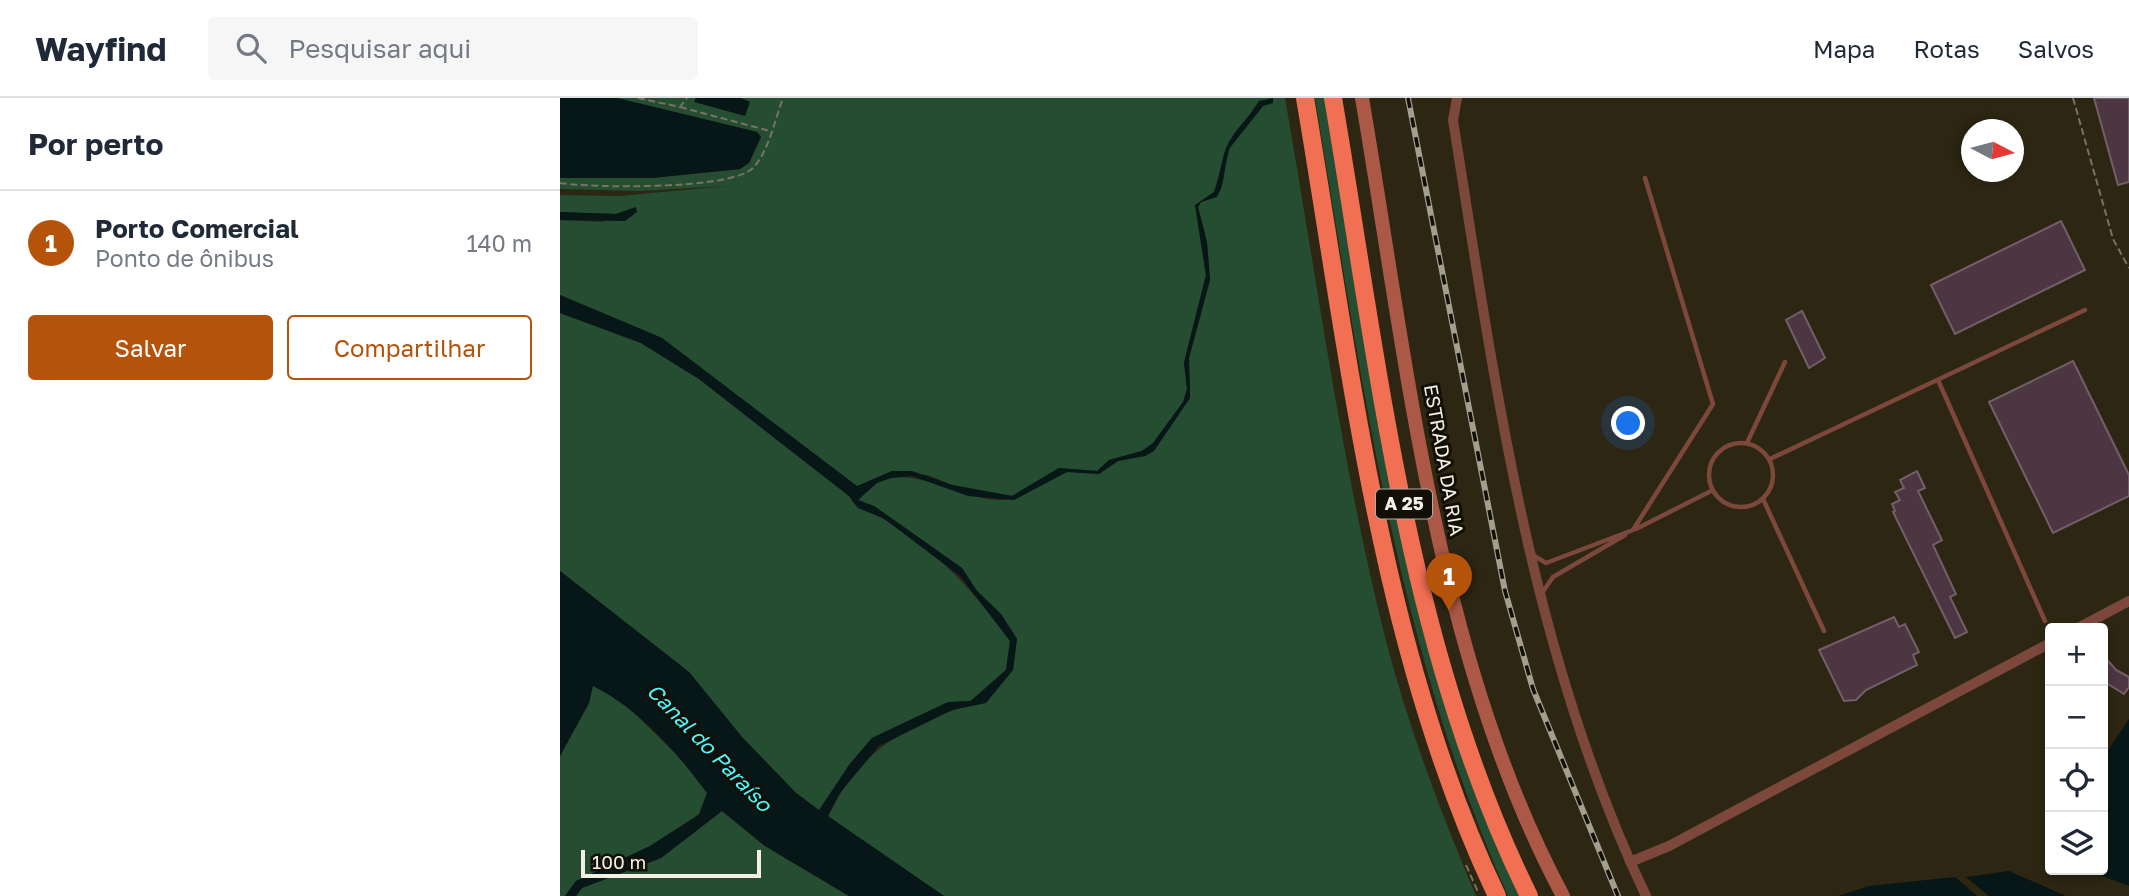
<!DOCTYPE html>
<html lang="pt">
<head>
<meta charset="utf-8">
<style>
  :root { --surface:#fff; --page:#f6f6f7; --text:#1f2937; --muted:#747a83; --line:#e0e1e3; --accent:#b45309 }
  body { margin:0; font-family:"Golos Text",sans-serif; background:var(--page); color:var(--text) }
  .controls { position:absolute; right:21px; bottom:21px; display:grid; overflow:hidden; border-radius:7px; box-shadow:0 4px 10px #0003 }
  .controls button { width:63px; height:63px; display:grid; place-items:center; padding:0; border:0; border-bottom:2px solid var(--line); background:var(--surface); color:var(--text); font:35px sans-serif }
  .compass { position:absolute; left:1401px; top:21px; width:63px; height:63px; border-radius:50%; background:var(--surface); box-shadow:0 4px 10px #0003; rotate:96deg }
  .scale { position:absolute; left:21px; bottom:18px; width:180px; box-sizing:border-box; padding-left:7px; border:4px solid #f4f0e4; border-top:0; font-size:19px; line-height:24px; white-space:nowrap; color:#f4f0e4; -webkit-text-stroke:5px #120f07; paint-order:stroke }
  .you { position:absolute; left:1069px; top:326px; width:24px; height:24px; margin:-18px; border:5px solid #fff; border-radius:50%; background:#1a73e8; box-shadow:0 0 0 10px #1a73e833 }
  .badge { display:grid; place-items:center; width:46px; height:46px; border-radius:50%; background:var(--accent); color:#fff; font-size:23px; font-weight:700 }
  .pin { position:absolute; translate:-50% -58px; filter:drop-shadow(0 2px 4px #0008) }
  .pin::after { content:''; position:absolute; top:37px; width:24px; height:21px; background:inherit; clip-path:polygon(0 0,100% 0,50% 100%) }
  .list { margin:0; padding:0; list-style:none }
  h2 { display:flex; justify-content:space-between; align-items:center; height:91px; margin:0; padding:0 28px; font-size:30px }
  h2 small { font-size:23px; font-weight:400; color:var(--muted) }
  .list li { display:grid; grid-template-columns:46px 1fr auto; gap:21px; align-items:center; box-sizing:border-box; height:105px; padding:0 28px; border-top:2px solid var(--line) }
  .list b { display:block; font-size:26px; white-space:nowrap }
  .list p { margin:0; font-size:23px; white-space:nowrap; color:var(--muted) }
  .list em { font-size:23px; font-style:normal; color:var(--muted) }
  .actions { display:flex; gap:14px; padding:21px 28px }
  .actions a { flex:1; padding:16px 0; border:2px solid var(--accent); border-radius:7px; text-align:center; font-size:24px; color:var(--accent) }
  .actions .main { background:var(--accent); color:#fff }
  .icon { flex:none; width:38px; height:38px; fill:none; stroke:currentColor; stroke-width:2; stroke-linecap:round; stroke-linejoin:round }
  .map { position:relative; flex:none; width:1569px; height:798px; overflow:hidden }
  header { display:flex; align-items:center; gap:42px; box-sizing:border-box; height:98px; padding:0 35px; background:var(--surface); border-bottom:2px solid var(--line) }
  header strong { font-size:33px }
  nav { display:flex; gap:38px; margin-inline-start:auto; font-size:24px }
  .search { width:490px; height:63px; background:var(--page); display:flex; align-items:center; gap:18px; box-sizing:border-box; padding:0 24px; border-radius:7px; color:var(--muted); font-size:26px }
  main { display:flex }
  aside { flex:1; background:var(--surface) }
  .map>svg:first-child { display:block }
  .green { fill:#254d32 }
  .water { fill:#071617 }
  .building { fill:#4b3642; stroke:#745e6a; stroke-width:2 }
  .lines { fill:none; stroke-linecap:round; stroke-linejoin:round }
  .path { stroke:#777261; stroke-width:2; stroke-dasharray:7 3.5; stroke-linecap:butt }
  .lane { stroke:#7c483c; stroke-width:4.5 }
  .street { stroke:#7c483c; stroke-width:10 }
  .secondary { stroke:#ab5846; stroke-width:14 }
  .highway { stroke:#f16f53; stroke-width:18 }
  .rail-casing { stroke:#a39f8f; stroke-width:6 }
  .rail { stroke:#120f07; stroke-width:3.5; stroke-dasharray:10; stroke-linecap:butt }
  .labels { text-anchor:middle; stroke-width:6; stroke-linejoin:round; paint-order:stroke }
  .shield { fill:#120f07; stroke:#b0aca2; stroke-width:2 }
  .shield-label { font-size:18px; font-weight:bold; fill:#f4f0e4 }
  .street-label { font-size:19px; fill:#f4f0e4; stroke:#120f07 }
  .water-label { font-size:21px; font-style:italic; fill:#4bf7fc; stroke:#120f07 }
</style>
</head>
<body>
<header>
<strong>Wayfind</strong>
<div class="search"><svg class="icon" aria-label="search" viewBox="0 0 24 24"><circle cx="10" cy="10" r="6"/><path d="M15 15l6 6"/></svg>Pesquisar aqui</div>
<nav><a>Mapa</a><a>Rotas</a><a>Salvos</a></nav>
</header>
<main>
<aside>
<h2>Por perto<small></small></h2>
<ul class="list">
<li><span class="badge">1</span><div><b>Porto Comercial</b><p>Ponto de ônibus</p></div><em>140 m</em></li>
</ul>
<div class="actions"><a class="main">Salvar</a><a>Compartilhar</a></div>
</aside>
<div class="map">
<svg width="1569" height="798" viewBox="0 0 1569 798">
  <rect width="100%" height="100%" fill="#2c2612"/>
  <path class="green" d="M57 0H725C757 181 781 365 826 543 849 631 881 715 916 798H384L268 719C295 662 330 636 389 614 403 608 416 608 430 600L433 593 453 572 457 541 441 516 417 493 402 470 314 408 298 403C332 349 397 404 443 402 469 401 483 377 507 374 517 372 529 376 539 376L557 363 585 358 630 300 629 260 650 182 647 144 638 109 641 104C673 93 659 77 669 51 676 35 693 22 703 8L699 3 666 51 654 94 635 107 646 177 624 264 627 291 623 305 593 345 582 353 549 362 537 373 499 370 452 398 392 387 368 377 332 373 297 389 102 240 0 197V122L42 124 75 109 56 116 0 114V97L59 98 167 88 80 93 0 91V80H92L180 71 189 65 201 39 197 34Z
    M755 0H766L842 429 962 798H948C834 543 801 273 755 0Z
    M0 215 81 245 139 281 289 398C296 413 312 414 324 421 377 454 414 492 450 543L446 572 410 603 388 604 312 640 289 667 260 713 236 695 182 639 129 574 0 473Z
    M32 587 61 602 124 664 147 695 139 716 90 748 16 783 5 798H0V658L29 605Z
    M162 713 205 748 289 798H16L22 790 101 760Z"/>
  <path class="water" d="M0 0H57L197 34 201 39 189 65 180 71 92 80H0Z
    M136 0H181L190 4 185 18 134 4Z
    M713 0V5L703 8 669 51 661 91 657 99 641 104 638 109 647 144 650 182 629 260 630 300 594 353 585 358 558 363 539 376 507 374 454 402 408 398 352 378 331 380 317 385 298 402 314 408 402 470 417 493 441 516 457 541 453 572 426 605 392 612 319 648 279 696 268 718 384 798H289L205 748 162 713 101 760 22 790 16 798H5L16 783 90 748 139 717 147 695C116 653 79 611 33 588L29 605 0 658V473L129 574 182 639 236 695 259 712 289 667 312 640 388 604 411 603 446 572 450 543 400 478 323 420 298 410 289 398 139 281 81 245 0 215V197L102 240 297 388 332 373H352L392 387 452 398 499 370 537 373 549 362 582 353 593 345 623 304 627 291 624 265 646 177 635 107 654 94C660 80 661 64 666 50 674 31 690 20 699 3Z
    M76 109 77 114 65 123 0 122V114L56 116Z
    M1569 621V788L1527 772H1543V660Z
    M1449 773 1506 798H1429L1406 779Z
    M1395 779 1417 798H1278L1309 788Z"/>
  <path class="building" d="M1534 0H1569V84L1558 87Z
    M1501 123 1525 172 1395 236 1371 187Z
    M1242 213 1265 260 1249 270 1226 222Z
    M1513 263 1569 377V398L1493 435 1429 304Z
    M1357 373 1365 390 1358 393 1382 442 1373 447 1396 496 1390 499 1407 534 1395 540 1333 414 1335 413 1332 406 1340 402 1335 394 1344 390 1340 382Z
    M1334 519 1339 529 1345 526 1359 554 1353 557 1357 567 1306 592 1296 602 1284 603 1259 552Z
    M1543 557 1556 572 1569 579V589L1564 596 1543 583Z"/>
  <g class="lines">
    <path class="path" d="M78 0 120 9 127 0
      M1513 0 1553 141 1569 170
      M120 9 210 33
      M0 85C33 90 171 92 193 70 209 53 215 21 223 0
      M906 767 918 794"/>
    <path class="lane" d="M1378 282 1485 523
      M1187 345 1225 264
      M1149 377a32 32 0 1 1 64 0a32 32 0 1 1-64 0Z
      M1210 361 1525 212
      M1203 401 1264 533
      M1076 431 1153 392
      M973 457 986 465 1073 432 1153 306 1085 80
      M982 495 993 479 1065 437"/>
    <path class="street" d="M897 0 893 22C935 286 970 554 1086 798
      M1518 530 1569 503
      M1070 764 1109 748 1490 545"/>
    <path class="secondary" d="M802 0C847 262 876 562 1003 798"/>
    <path class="highway" d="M745 0C790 264 821 555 937 798
      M773 0C819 268 847 551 969 798"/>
    <g class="rail-casing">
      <path id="rail" d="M848 0 945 493 973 591 1058 798"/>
    </g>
    <use href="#rail" class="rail"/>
  </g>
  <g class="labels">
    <rect class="shield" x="816" y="391.5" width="56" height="29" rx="5"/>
    <g class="shield-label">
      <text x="844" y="412">A 25</text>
    </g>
    <g class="street-label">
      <text transform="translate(884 362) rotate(80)" y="7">ESTRADA DA RIA</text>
    </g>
    <g class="water-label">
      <text transform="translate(149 650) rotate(46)" y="7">Canal do Paraíso</text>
    </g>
  </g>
</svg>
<div class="controls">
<button>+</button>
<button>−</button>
<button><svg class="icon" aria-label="locate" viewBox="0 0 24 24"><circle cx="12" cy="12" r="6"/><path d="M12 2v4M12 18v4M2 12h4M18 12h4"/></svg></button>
<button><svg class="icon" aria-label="layers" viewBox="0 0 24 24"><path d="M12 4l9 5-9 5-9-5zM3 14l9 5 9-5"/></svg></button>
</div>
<svg class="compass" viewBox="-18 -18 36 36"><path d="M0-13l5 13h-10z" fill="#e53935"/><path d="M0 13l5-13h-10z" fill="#747a83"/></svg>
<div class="scale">100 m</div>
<div class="you"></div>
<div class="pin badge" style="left:889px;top:513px">1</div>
</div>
</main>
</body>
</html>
